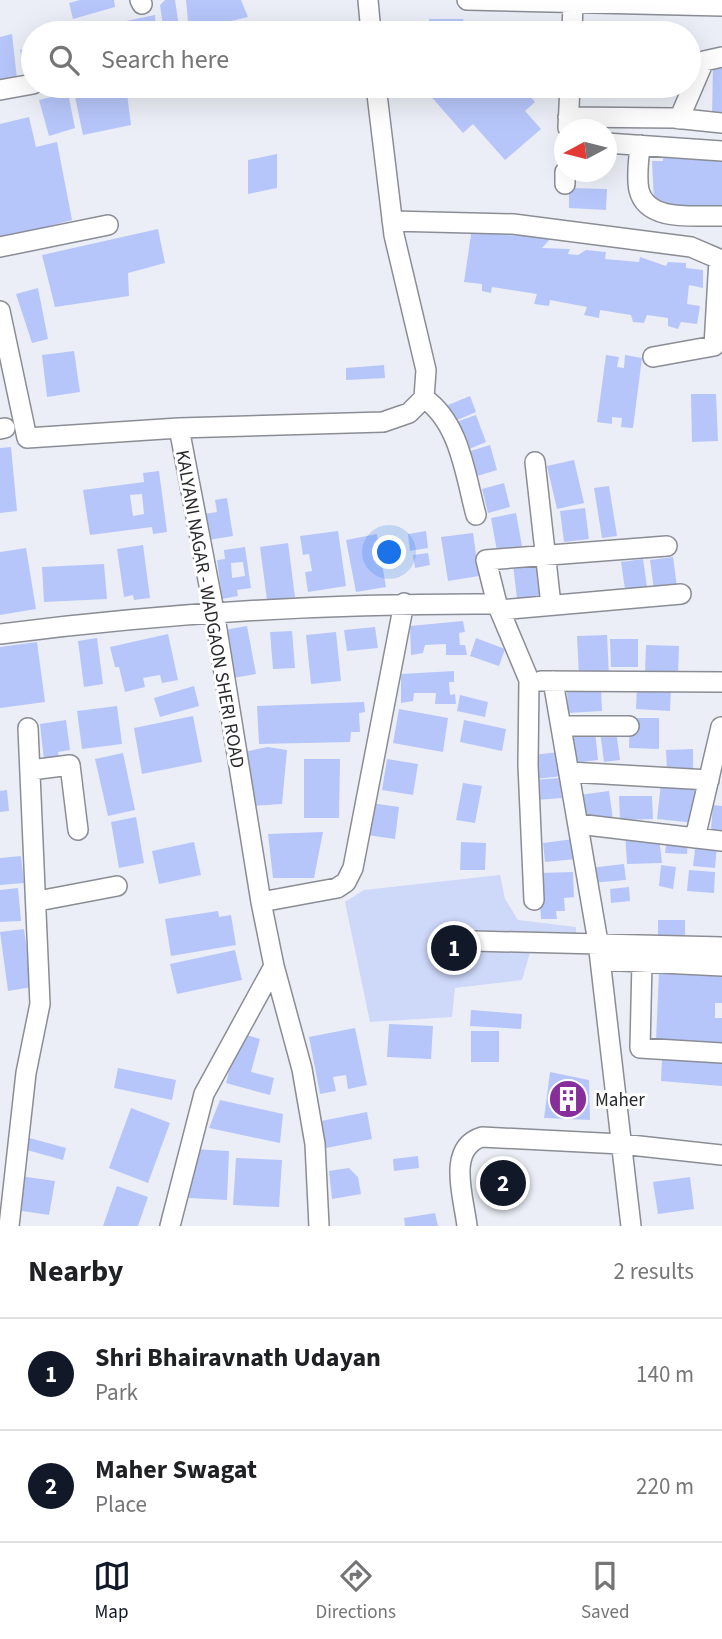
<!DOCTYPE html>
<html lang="en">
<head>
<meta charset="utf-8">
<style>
  :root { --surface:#fff; --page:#f2f2f2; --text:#202124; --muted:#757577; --line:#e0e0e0; --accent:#111827 }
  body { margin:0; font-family:"Source Sans 3",sans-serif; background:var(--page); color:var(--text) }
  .compass { position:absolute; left:554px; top:119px; width:63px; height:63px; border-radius:50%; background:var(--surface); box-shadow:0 7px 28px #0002; rotate:263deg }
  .you { position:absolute; left:390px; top:553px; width:24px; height:24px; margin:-18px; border:5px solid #fff; border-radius:50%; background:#1a73e8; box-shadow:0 0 0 10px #1a73e833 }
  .badge { display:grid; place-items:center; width:46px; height:46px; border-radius:50%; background:var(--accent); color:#fff; font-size:23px; font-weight:700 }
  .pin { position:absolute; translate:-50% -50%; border:4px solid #fff; box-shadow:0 2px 7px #0006 }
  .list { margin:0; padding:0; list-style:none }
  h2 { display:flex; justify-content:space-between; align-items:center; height:91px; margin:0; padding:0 28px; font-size:30px }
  h2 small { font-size:23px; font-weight:400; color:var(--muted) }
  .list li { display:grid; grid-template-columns:46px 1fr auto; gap:21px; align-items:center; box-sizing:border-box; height:112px; padding:0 28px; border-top:2px solid var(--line) }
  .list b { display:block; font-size:26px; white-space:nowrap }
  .list p { margin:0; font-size:23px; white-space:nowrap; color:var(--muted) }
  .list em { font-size:23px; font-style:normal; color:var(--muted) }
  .icon { flex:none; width:38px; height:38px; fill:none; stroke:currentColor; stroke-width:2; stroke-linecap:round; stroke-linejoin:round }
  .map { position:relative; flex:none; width:722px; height:1226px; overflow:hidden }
  .search { position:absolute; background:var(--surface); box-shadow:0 7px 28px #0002; left:21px; right:21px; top:21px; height:77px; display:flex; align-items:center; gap:18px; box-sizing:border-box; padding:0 24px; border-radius:38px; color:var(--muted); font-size:26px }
  .sheet { height:315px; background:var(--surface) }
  nav { display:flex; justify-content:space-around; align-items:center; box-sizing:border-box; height:98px; border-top:2px solid var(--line); background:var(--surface); font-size:19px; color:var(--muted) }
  nav a { display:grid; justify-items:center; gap:4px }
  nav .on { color:var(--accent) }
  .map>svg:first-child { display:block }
  .green { fill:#ced8f9 }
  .building { fill:#b7c6fa; fill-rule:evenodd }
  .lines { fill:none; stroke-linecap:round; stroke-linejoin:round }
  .minor-casing { stroke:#8b8d95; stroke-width:22 }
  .minor { stroke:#fff; stroke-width:19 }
  .labels { text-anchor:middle; stroke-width:6; stroke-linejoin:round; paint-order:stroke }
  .street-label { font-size:19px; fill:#28292c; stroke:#fff }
  .poi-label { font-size:19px; fill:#28292c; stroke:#fff; text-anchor:start }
</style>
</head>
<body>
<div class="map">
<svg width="722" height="1226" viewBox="0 0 722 1226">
  <rect width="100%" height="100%" fill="#ebeef6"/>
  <path class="green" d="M500 875 505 899 518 920 576 927V947L531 949 522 980 455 988 452 1017 370 1022 345 902 364 890Z"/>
  <path class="building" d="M80 0H114L115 7 73 19 69 3Z
    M165 0H175L180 33H164L160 5Z
    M186 0H241L248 17 189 31Z
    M155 15 156 33H73V32Z
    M429 19H463L468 33H430Z
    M484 24 492 33H469Z
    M12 34 17 79 0 83V37Z
    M33 46V76L26 77 20 50Z
    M713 66H722V116H712Z
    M104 86H126L131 125 83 135 74 92Z
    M422 86H521L535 102 525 111 541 129 505 160 473 124 463 133Z
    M68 93 75 128 49 136 39 100Z
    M29 117 36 147 57 142 72 220 0 239V124Z
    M277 154V188L248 194V160Z
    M722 154V209L663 211 654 202 652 161H663V157Z
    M569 188 607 189 606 210 569 208Z
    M472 228 508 229V235L525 236 527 231 536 232 535 237 551 238 542 248 570 249 568 254 578 255 586 250 606 252 605 259 639 262 640 257 666 266 668 262 686 263V268L703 270V288L689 285 687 304 700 306 697 324 681 322 678 329 668 326V318L647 315 644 323 633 322 631 315 600 310 599 318 584 315 587 307 550 300 549 306 534 304 537 294 492 287 491 293 482 291V284L464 282Z
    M158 229 165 263 128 273 129 296 55 307 42 255Z
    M38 288 48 339 32 343 16 294Z
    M74 351 80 392 47 397 42 355Z
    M606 355 619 357 617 367 624 368 625 355 642 358 633 428 621 427 622 418 612 417V424L597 422Z
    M384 365 385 378 346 380V368Z
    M691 394H716L718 441 692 442Z
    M470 396 476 412 455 421 448 405Z
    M476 415 486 442 467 450 456 422Z
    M490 445 497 470 474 477 467 452Z
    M11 447 17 511 0 513V448Z
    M574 460 584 503 557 509 547 466Z
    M159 471 167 532 153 534 152 527 90 535 83 490 144 482 143 473ZM142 494 144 514 133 516 130 495Z
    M504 483 510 507 488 513 482 489Z
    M609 486 617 536 602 538 594 488Z
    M227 498 233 536 208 540 204 514 217 512 215 500Z
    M585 508 589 539 564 542 560 511Z
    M516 513 522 546 497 551 491 518Z
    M338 531 346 586 308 592 305 572 312 571 309 554 303 555 300 536Z
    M426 531 428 548 410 551 408 534Z
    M473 533 479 576 448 581 441 537Z
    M377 534 386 587 356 592 346 540Z
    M288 543 295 597 267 600 260 547Z
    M143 545 150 598 134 600 133 595 124 597 117 549Z
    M245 547 251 588 237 590 238 596 222 599 217 560 225 559 224 550ZM243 562 245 576 232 578 231 563Z
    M26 548 36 609 0 615V552Z
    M428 553 430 565 415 568 413 555Z
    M673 557 677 587 654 590 650 560Z
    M643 559 648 593 626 596 621 562Z
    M539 562 544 603 518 607 513 565Z
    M104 564 107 599 44 602 42 567Z
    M463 621 465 632 459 633 460 645H465L467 655H446V644L425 645 423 653 411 655 410 626Z
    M247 626 256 674 233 678 224 630Z
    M375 627 378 648 347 651 344 630Z
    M292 631 295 668 273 669 270 632Z
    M336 632 341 681 311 684 306 635Z
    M168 634 178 680 162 683 160 675 143 678 145 687 125 692 119 667H115L110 647Z
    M607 635 609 676 579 677 577 636Z
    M97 638 103 684 84 687 78 641Z
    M476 638 505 649 499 666 470 656Z
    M610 639H638V667H611Z
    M37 642 45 702 0 708V647Z
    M646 645 679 646 678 675 645 674Z
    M454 671V682H449L450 695 455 694 456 704H435L436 693H414L413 701 401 703V674Z
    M637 685 671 687 670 711 636 709Z
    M194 686 199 706 160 717 154 698Z
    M601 688 602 711 568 713 567 690Z
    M460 695 488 702 485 717 457 711Z
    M364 702 365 712 359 713 360 732H351L350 742 259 744 257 706Z
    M117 706 122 744 82 749 77 711Z
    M399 709 448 718 443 752 393 743Z
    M193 716 202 762 142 774 134 728Z
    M630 718H659V749L629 748Z
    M66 720 70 750 58 752 59 759 44 760 40 724Z
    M464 720 506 729 502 751 460 742Z
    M616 730 620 760 604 762 600 732Z
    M595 731 598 760 573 763 569 734Z
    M268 747 287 750 282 804 252 806 243 752Z
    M693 749V769L667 770 666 750Z
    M560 752 563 776 535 779 532 755Z
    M123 753 135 810 108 816 95 759Z
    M304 759H340L339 818H304Z
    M387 759 418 764 413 795 382 790Z
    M559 778 562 798 536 800 534 780Z
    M463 783 482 786 475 823 456 820Z
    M661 783 699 787 695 823 657 819Z
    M7 790 9 811 0 812V791Z
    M609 791 613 820 583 823 579 795Z
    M619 796H652L653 819 620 820Z
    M371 803 399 807 395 839 367 835Z
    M713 805 722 806V830L711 829Z
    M136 817 144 863 119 868 111 822Z
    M323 832 314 878H273L268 834Z
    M625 832 659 837 662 863 627 864Z
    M667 837 688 838 687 854 665 853Z
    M574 839 576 859 545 862 543 843Z
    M696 841 717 844 715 868 693 866Z
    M194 842 201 875 159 884 152 851Z
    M461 842 486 843 485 870H460Z
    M21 856 24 883 0 885V858Z
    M624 864 626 880 591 883 589 868Z
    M661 865 676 867 673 889 659 886Z
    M689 870 715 872 714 893 687 891Z
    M573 872 574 897 564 898 565 911H556L557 919H541L539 873Z
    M629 887 630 901 611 903 610 889Z
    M18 888 21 921 0 922V890Z
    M218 911 219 917 231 915 236 945 171 956 165 919Z
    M658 920H685V935H658Z
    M24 929 32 987 8 991 0 932Z
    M235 950 242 980 177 994 170 964Z
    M659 971 722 974V1003H715V1018H722V1045L656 1041Z
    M471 1010 522 1014 521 1029 470 1026Z
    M389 1024 433 1026 431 1059 387 1057Z
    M355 1028 367 1085 348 1089 346 1075 333 1077 336 1091 320 1094 309 1037Z
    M471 1031H499V1062H471Z
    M239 1033 260 1039 251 1072 274 1078 270 1095 226 1083Z
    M662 1058 722 1062V1086L661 1081Z
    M118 1068 176 1080 172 1100 114 1088Z
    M550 1072 589 1080 590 1120 544 1118Z
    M220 1100 283 1114 280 1143 209 1128Z
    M131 1108 170 1123 148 1183 109 1168Z
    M367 1112 372 1139 326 1148 321 1121Z
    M26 1137 66 1148 63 1160 23 1149Z
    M192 1149 229 1151 227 1200 189 1198Z
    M418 1156 419 1168 394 1171 393 1159Z
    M480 1181a23 23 0 1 1 46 0a23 23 0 1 1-46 0Z
    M236 1158 282 1160 279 1207 233 1205Z
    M349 1168 358 1177 361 1194 332 1199 329 1171Z
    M20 1176 55 1181 49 1215 15 1210Z
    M690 1177 694 1209 658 1214 653 1182Z
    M117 1186 148 1197 138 1226H103Z
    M435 1213 438 1226H405L404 1218Z"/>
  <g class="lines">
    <g class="minor-casing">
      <path id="minor" d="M140 0 142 4
        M368 0 371 33
        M467 0 722 6
        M572 33 573 2
        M0 90 33 84
        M568 117 674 118 722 123
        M679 119 704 61 722 57
        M568 128 570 86
        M606 143 722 151
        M640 145C639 159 636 176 639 190 647 223 696 215 722 216
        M565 184V172
        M392 221 513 224 691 247 719 259 714 346 653 357
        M0 247 108 225
        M0 311 27 438 179 428
        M424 398C460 423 465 474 476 515
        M0 429 5 428
        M535 462 551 605
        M500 610 681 594
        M0 634C166 613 330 603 497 604
        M541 681 722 682
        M553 681 598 942 631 1226
        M561 726H629
        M31 770 70 765 78 830
        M569 772 709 780
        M578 824 722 841
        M695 838 721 727
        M534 900 528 765 529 680 497 604 486 560 667 546
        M38 901 117 886
        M261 902 337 888 346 882 353 868 404 603
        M473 941 722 947
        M601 960 722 966
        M642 962 640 1048 722 1053
        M9 1226 26 1073 40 1004 28 728
        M170 1226 204 1094 274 966
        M319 1226 315 1144 302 1069 274 966 261 902 214 611 179 428 383 422 409 413 424 398 426 370 394 235 376 86
        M467 1226C464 1198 446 1148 482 1137L621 1144 722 1155"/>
    </g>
    <use href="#minor" class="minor"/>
  </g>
  <defs>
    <g id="building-disc" transform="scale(2.0125)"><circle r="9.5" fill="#882e9a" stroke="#fff"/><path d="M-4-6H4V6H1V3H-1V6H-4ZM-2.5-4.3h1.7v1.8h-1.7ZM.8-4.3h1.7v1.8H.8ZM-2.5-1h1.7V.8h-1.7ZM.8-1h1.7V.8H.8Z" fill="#fff"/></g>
  </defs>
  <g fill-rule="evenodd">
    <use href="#building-disc" x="568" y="1099"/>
  </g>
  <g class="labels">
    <g class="street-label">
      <text transform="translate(211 609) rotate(80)" y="7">KALYANI NAGAR - WADGAON SHERI ROAD</text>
    </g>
    <g class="poi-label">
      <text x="595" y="1106">Maher</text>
    </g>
  </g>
</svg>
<svg class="compass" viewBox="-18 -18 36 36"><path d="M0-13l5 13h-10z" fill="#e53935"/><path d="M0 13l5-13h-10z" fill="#757577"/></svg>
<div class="you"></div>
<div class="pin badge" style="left:454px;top:948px">1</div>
<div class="pin badge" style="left:503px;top:1183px">2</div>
<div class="search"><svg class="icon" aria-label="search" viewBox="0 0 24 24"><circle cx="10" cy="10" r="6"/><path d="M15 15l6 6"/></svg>Search here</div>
</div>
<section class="sheet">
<h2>Nearby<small>2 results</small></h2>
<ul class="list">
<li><span class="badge">1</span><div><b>Shri Bhairavnath Udayan</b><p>Park</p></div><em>140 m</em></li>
<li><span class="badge">2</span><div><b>Maher Swagat</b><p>Place</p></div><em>220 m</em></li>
</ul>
</section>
<nav>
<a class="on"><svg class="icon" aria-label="map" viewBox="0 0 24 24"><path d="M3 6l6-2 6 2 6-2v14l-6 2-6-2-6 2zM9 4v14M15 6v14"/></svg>Map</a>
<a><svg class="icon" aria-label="directions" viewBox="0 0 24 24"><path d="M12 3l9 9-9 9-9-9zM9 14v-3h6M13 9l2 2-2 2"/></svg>Directions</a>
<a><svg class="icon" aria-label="saved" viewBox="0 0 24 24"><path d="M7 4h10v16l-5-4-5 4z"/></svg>Saved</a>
</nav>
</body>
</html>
